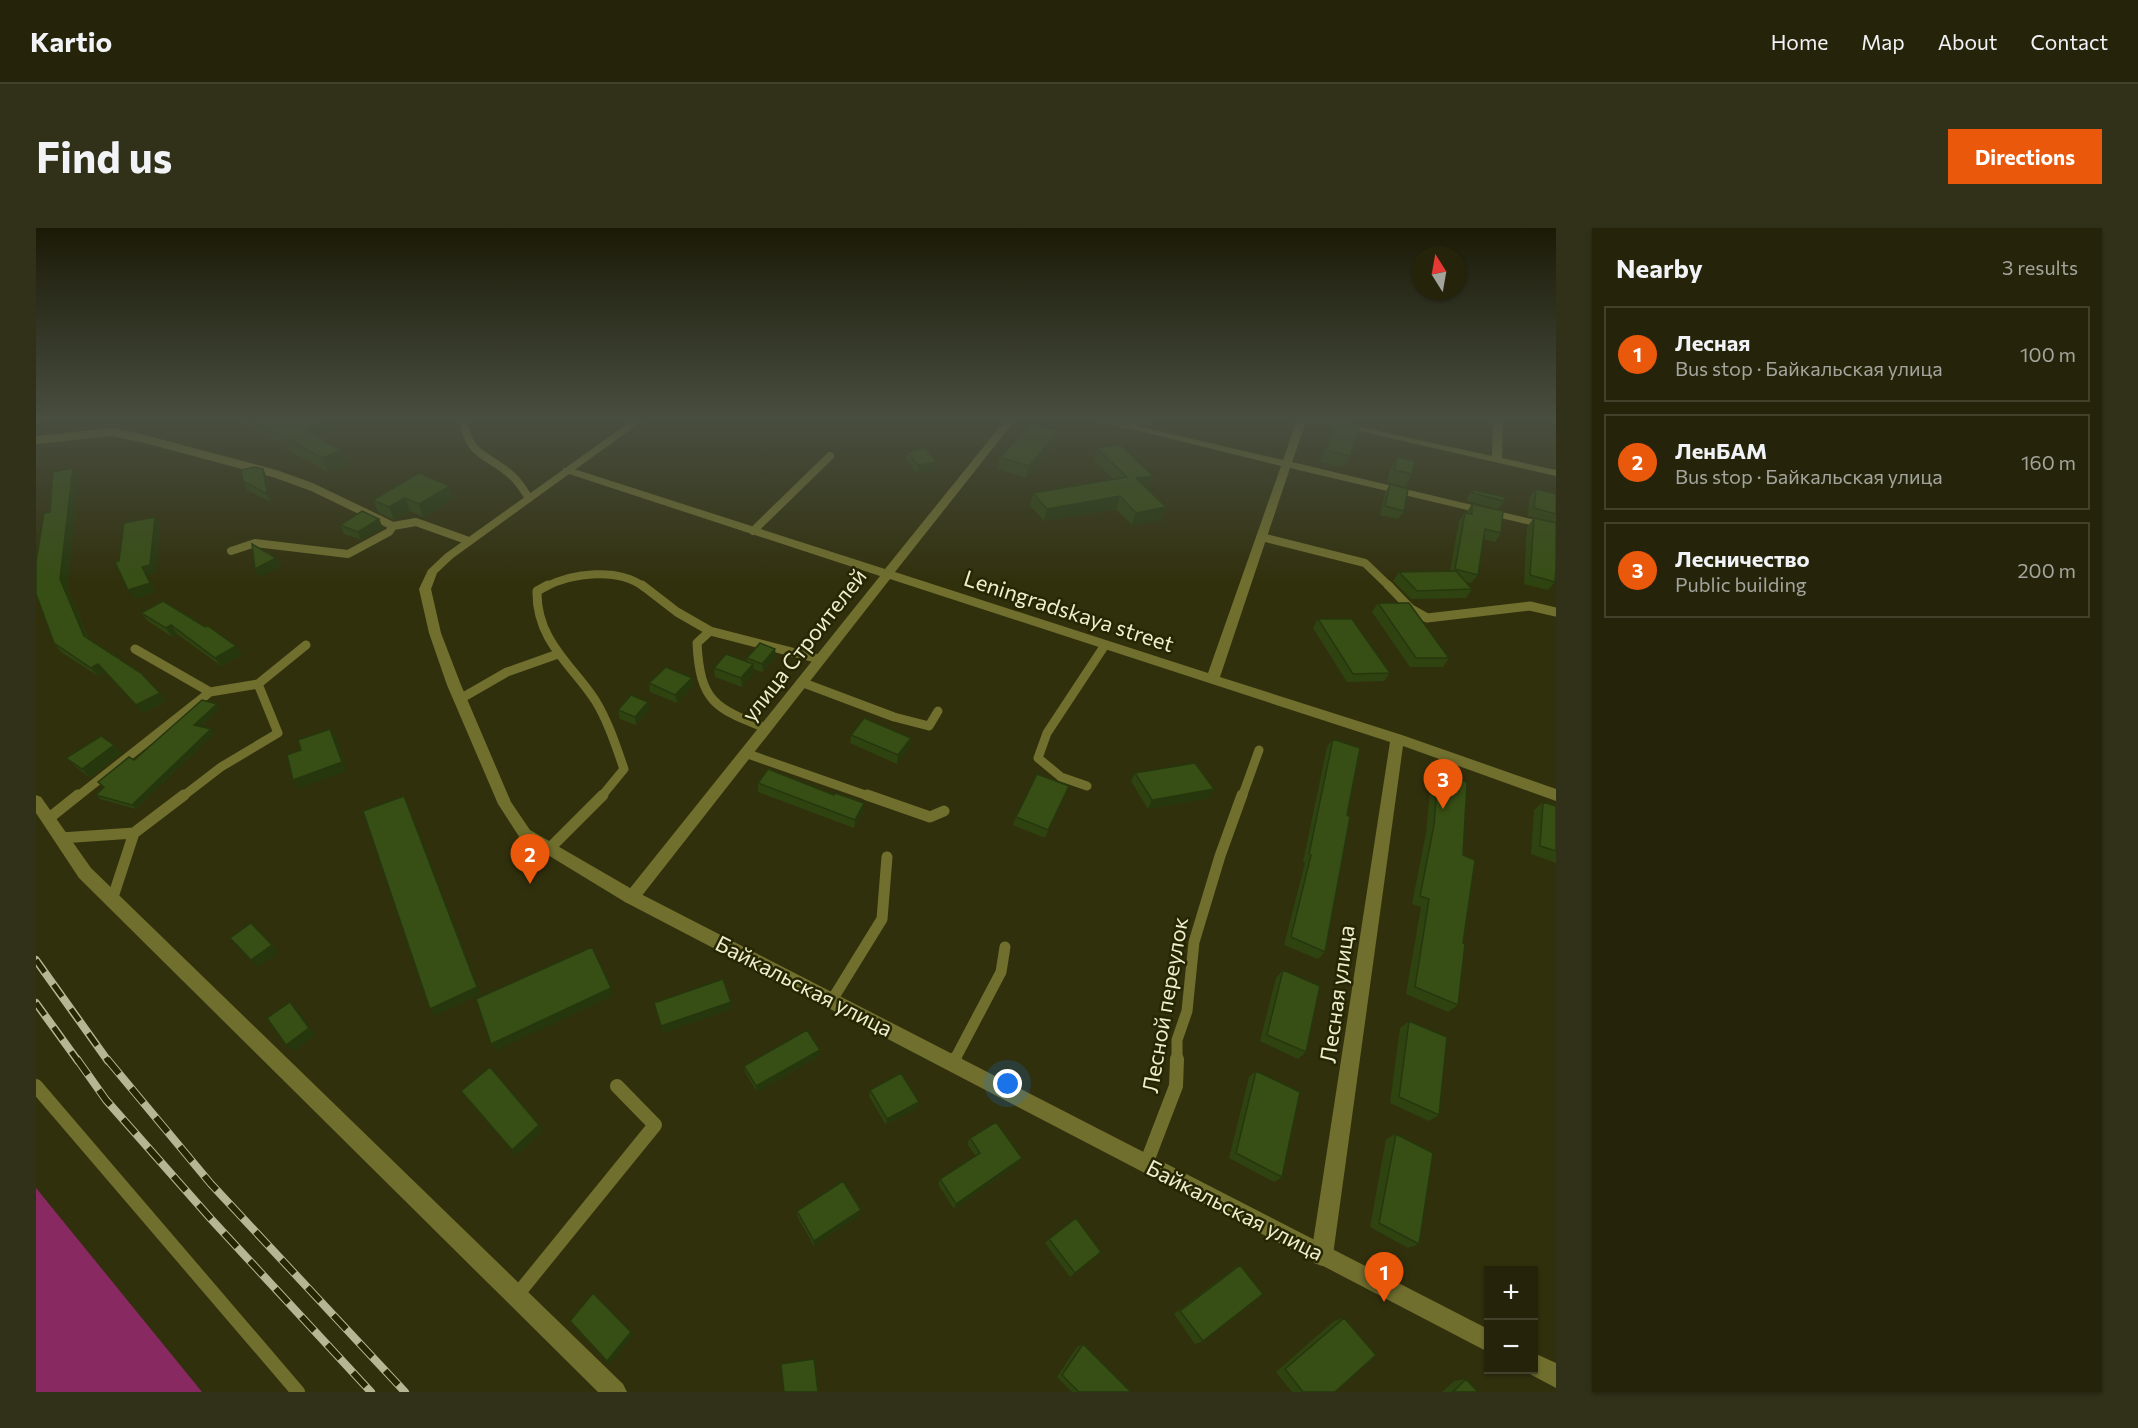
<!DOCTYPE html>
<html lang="en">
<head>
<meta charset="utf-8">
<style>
  :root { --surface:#25240a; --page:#313018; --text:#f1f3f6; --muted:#a3a49c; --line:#42412b; --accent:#ea580c }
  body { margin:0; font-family:Commissioner,sans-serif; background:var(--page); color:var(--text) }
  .controls { position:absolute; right:18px; bottom:18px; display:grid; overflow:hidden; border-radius:0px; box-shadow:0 2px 4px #0004 }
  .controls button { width:54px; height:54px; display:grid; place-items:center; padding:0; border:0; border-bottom:2px solid var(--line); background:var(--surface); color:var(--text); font:30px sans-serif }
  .compass { position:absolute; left:1376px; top:18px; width:54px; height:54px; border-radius:50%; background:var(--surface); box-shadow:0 2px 4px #0004; rotate:349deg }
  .you { position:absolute; left:972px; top:856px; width:21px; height:21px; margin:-15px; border:4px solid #fff; border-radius:50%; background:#1a73e8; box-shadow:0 0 0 9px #1a73e833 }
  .badge { display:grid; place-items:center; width:39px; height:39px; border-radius:50%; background:var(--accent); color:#fff; font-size:20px; font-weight:700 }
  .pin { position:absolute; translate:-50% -50px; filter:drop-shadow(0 2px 3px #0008) }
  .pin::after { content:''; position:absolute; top:32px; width:21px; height:18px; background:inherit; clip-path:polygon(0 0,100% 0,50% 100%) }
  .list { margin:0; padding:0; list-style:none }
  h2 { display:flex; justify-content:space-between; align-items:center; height:78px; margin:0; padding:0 24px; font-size:26px }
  h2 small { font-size:20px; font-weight:400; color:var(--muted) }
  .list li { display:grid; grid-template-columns:39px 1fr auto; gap:18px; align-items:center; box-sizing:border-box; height:96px; margin:0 12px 12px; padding:0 12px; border:2px solid var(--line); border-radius:0px }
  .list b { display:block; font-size:22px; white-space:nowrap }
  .list p { margin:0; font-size:20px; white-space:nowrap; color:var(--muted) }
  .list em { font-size:20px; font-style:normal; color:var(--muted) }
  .map { position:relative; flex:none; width:1520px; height:1164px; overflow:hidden; border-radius:0px }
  header { display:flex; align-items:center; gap:36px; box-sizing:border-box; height:84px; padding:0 30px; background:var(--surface); border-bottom:2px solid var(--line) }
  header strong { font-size:28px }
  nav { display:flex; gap:33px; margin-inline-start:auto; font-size:21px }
  .intro { display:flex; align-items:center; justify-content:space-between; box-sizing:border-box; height:144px; padding:0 36px }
  h1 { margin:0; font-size:42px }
  .button { padding:15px 27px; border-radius:0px; background:var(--accent); color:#fff; font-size:21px; font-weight:700 }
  main { display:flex; gap:36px; padding:0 36px }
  aside { flex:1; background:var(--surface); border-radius:0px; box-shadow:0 2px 4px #0004 }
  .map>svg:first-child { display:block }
  .forest { fill:#882961 }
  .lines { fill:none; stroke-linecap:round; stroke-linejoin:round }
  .service-far3 { stroke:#706f2e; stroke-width:8 }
  .service-far2 { stroke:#706f2e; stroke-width:9 }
  .service-far1 { stroke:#706f2e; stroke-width:11 }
  .service { stroke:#706f2e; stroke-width:14 }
  .minor { fill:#706f2e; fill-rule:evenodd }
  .tertiary { fill:#706f2e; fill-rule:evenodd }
  .rail-far1-casing { stroke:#b6b695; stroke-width:8 }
  .rail-casing { stroke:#b6b695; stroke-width:8 }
  .rail-far1 { stroke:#272603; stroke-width:5; stroke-dasharray:15; stroke-linecap:butt }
  .rail { stroke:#272603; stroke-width:6; stroke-dasharray:19; stroke-linecap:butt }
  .wall { fill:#2f4311 }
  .shaded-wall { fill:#26370e }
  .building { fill:#374e14; stroke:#26370e; stroke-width:1.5 }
  .labels { text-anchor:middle; stroke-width:5; stroke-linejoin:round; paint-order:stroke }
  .street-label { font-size:22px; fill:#edeecd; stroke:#272603 }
</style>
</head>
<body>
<header>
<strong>Kartio</strong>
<nav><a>Home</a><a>Map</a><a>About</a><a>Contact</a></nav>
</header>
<div class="intro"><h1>Find us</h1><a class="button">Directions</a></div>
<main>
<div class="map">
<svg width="1520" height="1164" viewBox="0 0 1520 1164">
  <rect width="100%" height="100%" fill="#31300d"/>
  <path class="forest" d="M0 960 166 1164H0Z"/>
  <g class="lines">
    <path class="service-far3" d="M427 191C433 230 451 225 475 247 483 253 487 262 493 270
      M1087 197 1108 191
      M0 212 76 204 105 210 240 246 276 259 357 298 380 294 433 313
      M717 303 794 228
      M1226 309 1329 335 1354 359
      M195 323 219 315 312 326 353 304 357 298
      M509 359C536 345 582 339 608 359"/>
    <path class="service-far2" d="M512 357 501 363C500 412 536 437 559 472 572 493 580 518 588 541L565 569
      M606 357 641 384 674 403 783 431
      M1352 357 1375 381 1391 390 1494 378 1520 384
      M674 403 661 415C664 474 679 480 729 500
      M99 421 174 464
      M765 454 858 489 893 498 902 483
      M424 471 471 444 522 426
      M709 525 835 569
      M1051 558 1025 549 1002 530 1011 505 1069 417
      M41 569 174 464 222 456 270 417
      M146 569 185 539 242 505 222 456
      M1206 569 1223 522"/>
    <path class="service-far1" d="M831 567 894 589 908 583
      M12 591 42 567
      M25 610 98 605
      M513 621 567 567
      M76 672 98 605 148 567
      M796 772 846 691 851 629
      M918 833 965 744 969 719
      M1141 833V812L1151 783 1158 714 1184 628 1206 567"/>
    <path class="service" d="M917 835 919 831
      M0 858 262 1164
      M1110 936 1140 858 1141 831
      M481 1067 619 897 581 858"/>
    <path class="minor" d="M970 191H980L859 344 1172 445 1245 238 1055 191H1071L1247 232 1261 191H1287L1456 228 1457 191H1467L1466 230 1520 242V248L1271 191 1256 234 1520 297V303L1254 240 1184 449 1366 507 1520 561V573L1367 518 1297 1027 1294 1035 1286 1038 1278 1035 1275 1027 1354 514 854 351 601 674 595 676 589 674 587 669 844 348 527 244V240H535L849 341Z
      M0 567 5 569 55 640 587 1156 591 1164H562L43 650 0 585Z"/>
    <path class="tertiary" d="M598 191H609L417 330 401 345 395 361 405 405 425 457 475 574 494 602 601 664 1452 1101V1124L589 674 484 610 462 576 411 457 393 405 383 361 392 342 409 326Z
      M1498 1125 1520 1135V1160L1490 1144 1489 1142H1498Z"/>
    <g class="rail-far1-casing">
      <path id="rail-far1" d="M0 732 72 833
        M0 775 42 833"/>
    </g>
    <g class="rail-casing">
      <path id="rail" d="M41 831 70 872 175 991 335 1164
        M71 831 175 956 369 1164"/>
    </g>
    <use href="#rail-far1" class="rail-far1"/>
    <use href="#rail" class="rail"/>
  </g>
  <path class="wall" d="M196 191H294L300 205 286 211 312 237 293 245 197 192Z
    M1302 191 1314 228 1308 239 1284 234 1296 202Z
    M1020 215 990 250 961 241 964 229Z
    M1061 220 1117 248 1113 260H1111L1126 292 1096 297 1080 281 1008 293 994 277 997 265 1077 251 1058 232Z
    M871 224 901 234 900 242 881 245 870 232Z
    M1361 229 1376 246 1369 259 1351 254 1354 241Z
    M37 240 43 248 31 359 53 411 131 473 107 485 69 444 62 448 25 424 18 415 14 284Z
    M227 241 231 250 235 274 211 262 207 253Z
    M383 245 419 270 387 289 374 283 358 292 342 284 337 272Z
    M1354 256 1368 283 1362 291 1344 287 1349 265Z
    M1500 261 1520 266V341L1519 354 1512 362 1488 356 1491 299 1498 290 1503 291 1492 288 1493 270Z
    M1437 262 1468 273 1462 281 1431 273V270Z
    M1436 276 1465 305 1459 314 1447 311 1442 347 1435 355 1430 354 1436 361 1430 370 1375 371 1357 353 1363 344 1414 343 1423 293 1429 285H1430Z
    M343 291 347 300 325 312 308 306 304 297Z
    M1342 375 1413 430 1407 439H1374L1336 384Z
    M105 385 206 427 185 438 141 406 136 409 112 393Z
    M1282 391 1354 445 1348 453 1311 454 1277 400Z
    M740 429 727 444 717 441 718 445 706 459 679 449 678 440 711 434V430Z
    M656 450 657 458 641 475 614 464 613 455Z
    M184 480 165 499 175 501 178 506 100 581 64 571 60 567 68 559 62 554Z
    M582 482H614L600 497 584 491Z
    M815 507 875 510 873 519 861 536 814 515Z
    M1297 511 1311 587 1289 724 1282 731 1248 717 1269 635 1267 634 1291 519Z
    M86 525 54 550 39 538 30 530Z
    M1099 545 1173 570 1112 581 1095 553Z
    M1402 545 1427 627V715L1422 777 1412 784 1370 766 1385 679 1376 676 1390 605 1395 553Z
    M722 555 798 567 827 584 818 600 722 564Z
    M1029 566 1009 610 977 597 980 589Z
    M1507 574 1520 578V635L1495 626 1498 582Z
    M1247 742 1270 824 1262 831 1224 813 1240 750Z
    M1373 793 1403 887 1393 893 1354 875 1364 800Z
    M783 828 721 864 709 844 708 838Z
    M1220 843 1246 949 1238 954 1193 930 1213 849Z
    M834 862 883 874 881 880 850 897 833 868Z
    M1360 906 1383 1016 1372 1020 1334 999 1350 911Z
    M934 910 986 930 983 935 918 981 902 956 904 951 940 928 931 916Z
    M761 983 824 987 778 1018 761 988Z
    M1013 1011 1065 1024 1034 1049 1009 1015Z
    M1204 1037 1167 1113 1159 1116 1138 1086 1197 1041Z
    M1308 1090 1299 1164H1256L1240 1144 1298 1093Z
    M1047 1116 1095 1164H1036L1021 1149 1041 1119Z
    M1430 1151 1442 1164H1406L1418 1153Z"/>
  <path class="shaded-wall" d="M291 191H294L300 205 276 215 269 201Z
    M1023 203 1020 215 990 250 993 238Z
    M305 222 312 237 293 245 286 230Z
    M901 234 900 242 881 245 882 237Z
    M37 240 43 248 31 359 55 417 48 408 24 351Z
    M227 241 231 250 235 274 231 266Z
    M1117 248 1113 260 1096 263 1100 250Z
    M414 258 419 270 387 289 383 276Z
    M1084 268 1080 281 1008 293 1011 281Z
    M369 270 374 283 358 292 353 279Z
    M1130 279 1126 292 1096 297 1100 285Z
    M119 289 124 298 120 345 112 348 120 364 99 371 92 362Z
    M343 291 347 300 325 312 322 304Z
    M240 330 245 338 224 349 219 341Z
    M135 397 141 406 136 409 130 400Z
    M200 418 206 427 185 438 179 430Z
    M739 421 740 429 727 444 726 436Z
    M62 436 69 444 62 448 55 440Z
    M717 436 718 445 706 459 705 450Z
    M656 450 657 458 641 475 639 467Z
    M124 465 131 473 107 485 100 477Z
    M612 474 614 482 600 497 599 489Z
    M181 476 184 480 162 502 158 497Z
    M175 501 178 506 100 581 96 577Z
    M294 501 300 509 311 543 263 560 257 552Z
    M875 510 873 519 861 536 862 527Z
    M78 517 86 525 54 550 46 541Z
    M1178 561 1173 570 1112 581 1116 572Z
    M368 568 372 576 445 766 399 788 394 781Z
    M828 575 827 584 818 600 819 592Z
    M236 717 243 724 222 739 215 732Z
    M575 760 578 767 459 823 455 816Z
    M254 774 261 781 280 807 258 823 250 817Z
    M695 774 696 781 627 805 625 798Z
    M784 822 783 828 721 864 720 858Z
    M883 874 881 880 850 897 851 891Z
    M503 897 507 903 480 928 476 922Z
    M986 930 983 935 918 981 920 976Z
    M825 982 824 987 778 1018V1013Z
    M557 1065 598 1107 574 1136 571 1133Z"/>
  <path class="building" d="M214 191H291L269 201 305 222 286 230Z
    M1302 191 1324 196 1314 228 1290 222Z
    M995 195 1023 203 993 238 964 229Z
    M1084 216 1117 248 1100 250 1130 279 1100 285 1084 268 1011 281 997 265 1091 249 1061 220Z
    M889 220 901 234 882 237 871 224Z
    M1361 229 1379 233 1376 246 1359 242Z
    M219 239 227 241 231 266 207 253 205 242Z
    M37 240 24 351 48 408 105 445 124 465 100 477 62 436 55 440 18 415 0 366V334L8 285 14 284 17 244Z
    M383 245 414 258 383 276 369 270 353 279 337 272Z
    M1354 256 1372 261 1368 283 1349 278Z
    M1500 261 1520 266V286L1498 280Z
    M1437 262 1469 269 1468 273 1437 265Z
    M1436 276 1467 283 1465 305 1449 301 1442 347 1419 341 1429 285 1436 286Z
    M326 283 343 291 322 304 304 297Z
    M119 289 114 337 106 339 114 355 92 362 79 334 83 333 88 295Z
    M1498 290 1520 295V339L1519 354 1494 347Z
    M216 316 240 330 219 341Z
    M1420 343 1436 361 1381 363 1363 344Z
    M127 373 169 399 172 398 200 418 179 430 135 397 130 400 105 385Z
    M1342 375H1373L1413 430H1380Z
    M1282 391H1316L1354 445 1317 446Z
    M724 415 739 421 726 436 711 430Z
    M690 426 717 436 705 450 678 440Z
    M630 439 656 450 639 467 613 455Z
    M595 467 612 474 599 489 582 482Z
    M166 472 181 476 158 497 175 501 96 577 60 567 68 559 62 554 93 529 98 532Z
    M828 490 875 510 862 527 815 507Z
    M294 501 306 534 257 552 251 527 265 522 262 512Z
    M65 508 78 517 46 541 30 530Z
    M1297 511 1324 520 1311 587 1314 589 1289 724 1255 709 1275 627 1273 626Z
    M1159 535 1178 561 1116 572 1099 545Z
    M732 541 798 567 799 565 828 575 819 592 722 555Z
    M1402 545 1431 554 1427 627 1439 632 1427 715 1429 716 1422 777 1379 759 1393 671 1384 668 1398 597Z
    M1001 546 1033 558 1012 602 980 589Z
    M368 568 441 759 394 781 327 583Z
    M1507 574 1520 578V623L1504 618Z
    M215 695 236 717 215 732 194 710Z
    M556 719 575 760 455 816 440 771Z
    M1247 742 1284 758 1270 824 1231 807Z
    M687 751 695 774 625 798 618 775Z
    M254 774 273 800 250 817 231 790Z
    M1373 793 1411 809 1403 887 1363 869Z
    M771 802 784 822 720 858 708 838Z
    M454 839 503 897 476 922 425 863Z
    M1220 843 1264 864 1246 949 1200 925Z
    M865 845 883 874 851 891 834 862Z
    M960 894 986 930 920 976 904 951 944 925 934 910Z
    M1360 906 1397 925 1383 1016 1343 995Z
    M807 953 825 982 778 1013 761 983Z
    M1040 990 1065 1024 1039 1045 1013 1011Z
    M1204 1037 1227 1066 1167 1113 1144 1083Z
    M557 1065 595 1104 571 1133 534 1093Z
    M1308 1090 1340 1127 1299 1164H1267L1249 1141Z
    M1047 1116 1095 1164H1043L1026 1147Z
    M778 1131 782 1164H748L745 1136Z
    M1430 1151 1442 1164H1417Z"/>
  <linearGradient id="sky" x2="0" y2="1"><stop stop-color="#1b1a07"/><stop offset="0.54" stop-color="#484e40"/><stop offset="1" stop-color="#484e40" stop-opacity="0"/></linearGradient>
  <rect width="1520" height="354" fill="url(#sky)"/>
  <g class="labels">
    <g class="street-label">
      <text transform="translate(1033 383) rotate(18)" y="8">Leningradskaya street</text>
      <text transform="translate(768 417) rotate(-52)" y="8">улица Строителей</text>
      <text transform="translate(768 758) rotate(27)" y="8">Байкальская улица</text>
      <text transform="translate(1301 766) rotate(-82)" y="8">Лесная улица</text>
      <text transform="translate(1129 777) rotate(-80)" y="8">Лесной переулок</text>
      <text transform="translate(1199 982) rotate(27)" y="8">Байкальская улица</text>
    </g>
  </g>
</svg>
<div class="controls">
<button>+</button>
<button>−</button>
</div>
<svg class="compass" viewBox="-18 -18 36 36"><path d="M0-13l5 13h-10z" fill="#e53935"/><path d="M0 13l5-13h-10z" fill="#a3a49c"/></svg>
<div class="you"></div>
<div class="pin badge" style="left:1348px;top:1074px">1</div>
<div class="pin badge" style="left:494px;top:656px">2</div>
<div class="pin badge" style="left:1407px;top:581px">3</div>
</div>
<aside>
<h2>Nearby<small>3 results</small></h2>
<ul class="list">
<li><span class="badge">1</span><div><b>Лесная</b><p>Bus stop · Байкальская улица</p></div><em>100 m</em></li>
<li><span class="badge">2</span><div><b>ЛенБАМ</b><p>Bus stop · Байкальская улица</p></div><em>160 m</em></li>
<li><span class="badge">3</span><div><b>Лесничество</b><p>Public building</p></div><em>200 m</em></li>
</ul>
</aside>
</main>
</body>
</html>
